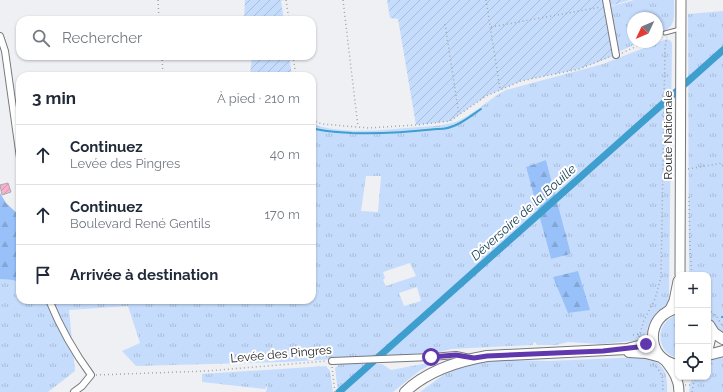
<!DOCTYPE html>
<html lang="fr">
<head>
<meta charset="utf-8">
<style>
  :root { --surface:#fff; --page:#f6f6f7; --text:#1f2937; --muted:#747a83; --line:#e0e1e3 }
  body { margin:0; font-family:Raleway,sans-serif; background:var(--page); color:var(--text) }
  .controls { position:absolute; right:12px; bottom:12px; display:grid; overflow:hidden; border-radius:8px; box-shadow:0 1px 3px #0004 }
  .controls button { width:36px; height:36px; display:grid; place-items:center; padding:0; border:0; border-bottom:1px solid var(--line); background:var(--surface); color:var(--text); font:20px sans-serif }
  .compass { position:absolute; left:627px; top:12px; width:36px; height:36px; border-radius:50%; background:var(--surface); box-shadow:0 1px 3px #0004; rotate:226deg }
  .stop { position:absolute; width:12px; height:12px; margin:-9px; border:3px solid #6137ae; border-radius:50%; background:#fff }
  .stop.end { background:#6137ae; border-color:#fff; box-shadow:0 1px 4px #0008 }
  .list { margin:0; padding:0; list-style:none }
  h2 { display:flex; justify-content:space-between; align-items:center; height:52px; margin:0; padding:0 16px; font-size:17px }
  h2 small { font-size:13px; font-weight:400; color:var(--muted) }
  .list li { display:grid; grid-template-columns:26px 1fr auto; gap:12px; align-items:center; box-sizing:border-box; height:60px; padding:0 16px; border-top:1px solid var(--line) }
  .list b { display:block; font-size:15px; white-space:nowrap }
  .list p { margin:0; font-size:13px; white-space:nowrap; color:var(--muted) }
  .list em { font-size:13px; font-style:normal; color:var(--muted) }
  .icon { flex:none; width:22px; height:22px; fill:none; stroke:currentColor; stroke-width:2; stroke-linecap:round; stroke-linejoin:round }
  .map { position:relative; flex:none; width:723px; height:392px; overflow:hidden }
  .search { position:absolute; background:var(--surface); box-shadow:0 1px 3px #0004; left:16px; top:16px; width:300px; height:44px; display:flex; align-items:center; gap:10px; box-sizing:border-box; padding:0 14px; border-radius:12px; color:var(--muted); font-size:15px }
  .panel { position:absolute; background:var(--surface); box-shadow:0 1px 3px #0004; left:16px; top:72px; width:300px; height:232px; border-radius:12px }
  .map>svg:first-child { display:block }
  .grass { fill:url(#grass-tufts); fill-rule:evenodd }
  .forest { fill:url(#forest-firs) }
  .garden { fill:url(#garden-furrows) }
  .lines { fill:none; stroke-linecap:round; stroke-linejoin:round }
  .stream { stroke:#3e9fce; stroke-width:2 }
  .canal { stroke:#3e9fce; stroke-width:7 }
  .building { fill:url(#building-hatch); stroke:#adaaab }
  .service-casing { stroke:#77787b; stroke-width:5 }
  .minor-casing { stroke:#77787b; stroke-width:8 }
  .secondary-casing { stroke:#77787b; stroke-width:11 }
  .primary-casing { stroke:#77787b; stroke-width:12 }
  .path { stroke:#a3a5a7; stroke-width:1.5; stroke-dasharray:1 3; stroke-linecap:butt }
  .service { stroke:#fff; stroke-width:3 }
  .minor { stroke:#fff; stroke-width:6 }
  .secondary { stroke:#fff; stroke-width:9 }
  .primary { stroke:#fff; stroke-width:10 }
  .route { stroke:#6137ae; stroke-width:5 }
  .labels { text-anchor:middle; stroke-width:4; stroke-linejoin:round; paint-order:stroke }
  .street-label { font-size:12px; fill:#242526; stroke:#fff }
  .water-label { font-size:13px; font-style:italic; fill:#1a4357; stroke:#fff }
</style>
</head>
<body>
<div class="map">
<svg width="723" height="392" viewBox="0 0 723 392">
  <defs>
    <pattern id="grass-tufts" width="24" height="20" patternUnits="userSpaceOnUse"><rect width="24" height="20" fill="#c6dcfc"/><path d="M3 7l-1-3M5 7V3M7 7l1-3M15 17l-1-3M17 17v-4M19 17l1-3" fill="none" stroke="#aabdd8"/></pattern>
    <pattern id="forest-firs" width="22" height="20" patternUnits="userSpaceOnUse"><rect width="22" height="20" fill="#99c1f9"/><path d="M5 1l3.5 6h-7zM16 11l3.5 6h-7z" fill="#84a6d5"/></pattern>
    <pattern id="garden-furrows" width="10" height="10" patternUnits="userSpaceOnUse"><rect width="10" height="10" fill="#c6dcfc"/><path d="M-1 1l2-2M0 10L10 0M9 11l2-2" fill="none" stroke="#aabdd8"/></pattern>
    <pattern id="building-hatch" width="6" height="6" patternUnits="userSpaceOnUse"><rect width="6" height="6" fill="#f8b0ce"/><path d="M-1 1l2-2M0 6l6-6M5 7l2-2" fill="none" stroke="#d497b1"/></pattern>
  </defs>
  <rect width="100%" height="100%" fill="#eef0f3"/>
  <path class="grass" d="M634 0H674C674 19 677 27 657 35V18H633V42H641L620 51 617 50 609 7Z
    M723 11V334C703 323 708 294 708 275H689L688 14Z
    M667 39 671 41 672 44 669 298C666 309 654 314 649 324 647 330 647 335 643 340L600 344 568 342 556 345H537L535 342 533 343V345L451 349 436 353 434 361H437L419 371 393 392H338L335 368 340 364H382L391 370 428 363 427 353 287 362 136 366 122 351 140 343 128 306 69 310 75 371 48 392H0V279L12 280 20 282V300H312V124C345 135 383 130 418 127 432 126 448 126 460 120 477 112 490 98 506 90L603 64ZM546 160 571 254 551 259 526 167ZM366 176H381L378 212 361 211ZM410 263 416 276 386 286 383 280 385 278 383 272ZM417 287 421 301 404 306 399 293Z
    M678 315V358C654 353 655 320 678 315Z
    M643 357C664 362 668 372 667 392H420L443 375 458 367 474 364 503 360 550 361Z
    M723 357V392H689L690 384 693 377H708V362L713 358Z
    M326 366 330 371 333 392H266L268 384 265 389 202 382V374Z"/>
  <path class="forest" d="M546 160 571 254 551 259 526 167Z
    M0 193 6 203 20 216V282L12 280 0 279Z
    M578 271 590 310 568 313 553 277Z"/>
  <path class="garden" d="M245 0H284L281 1 284 20H244Z
    M387 0H630L607 7 616 55 579 69 521 81 486 96 450 121 416 125 398 19 390 18Z
    M252 56H289L292 76 250 75Z"/>
  <g class="lines">
    <path class="stream" d="M312 128C325 132 339 132 352 133 381 134 409 132 437 129 454 130 468 118 481 109
      M722 317H723"/>
    <path class="canal" d="M339 392 723 50"/>
  </g>
  <path class="building" d="M8 183 11 192 2 195 0 185Z"/>
  <g class="lines">
    <g class="service-casing">
      <path id="service" d="M665 33 680 29"/>
    </g>
    <g class="minor-casing">
      <path id="minor" d="M606 0 616 55
        M0 36 5 51 20 158
        M49 300C60 327 74 352 91 375L82 386 74 392
        M332 361 431 357 456 355 470 358"/>
    </g>
    <g class="secondary-casing">
      <path id="secondary" d="M680 275 681 0
        M669 311 674 301 678 281
        M664 359C672 370 679 378 679 392"/>
    </g>
    <g class="primary-casing">
      <path id="primary" d="M678 308C645 314 644 360 678 365
        M708 325 710 339 708 348
        M709 325 714 333 723 339
        M629 352 646 353 661 357
        M708 355 723 351
        M405 392C427 371 458 361 487 356L627 349 646 344 653 337"/>
    </g>
    <path class="path" d="M158 0 159 20
      M286 0 289 20
      M343 0 358 127
      M486 0 500 89
      M445 24 459 115
      M491 27 601 7
      M657 37 661 35
      M622 53 646 42
      M162 56 163 76
      M293 56 296 76
      M312 120 322 124 369 128 416 125 450 121 486 96 521 81 579 69 609 57
      M688 169 723 163
      M689 197 690 248 692 275
      M708 309 717 317 723 327
      M633 335 639 334
      M639 337 644 320 655 299 661 277 665 47 667 37
      M653 364C663 372 663 380 663 392
      M708 366 713 363
      M332 367 335 392
      M96 375 207 371 326 361
      M685 385H693
      M692 392 694 381 696 377"/>
    <use href="#service" class="service"/>
    <use href="#minor" class="minor"/>
    <use href="#secondary" class="secondary"/>
    <use href="#primary" class="primary"/>
  </g>
  <g class="lines">
    <path class="route" d="M431 357 456 355 474 358 487 356 603 351 638 347 646 344"/>
  </g>
  <g class="labels">
    <g class="street-label">
      <text transform="translate(668 135) rotate(-90)" y="4">Route Nationale</text>
      <text transform="translate(281 354) rotate(-5)" y="4">Levée des Pingres</text>
    </g>
    <g class="water-label">
      <text transform="translate(523 212) rotate(-42)" y="5">Déversoire de la Bouille</text>
    </g>
  </g>
</svg>
<div class="controls">
<button>+</button>
<button>−</button>
<button><svg class="icon" aria-label="locate" viewBox="0 0 24 24"><circle cx="12" cy="12" r="6"/><path d="M12 2v4M12 18v4M2 12h4M18 12h4"/></svg></button>
</div>
<svg class="compass" viewBox="-18 -18 36 36"><path d="M0-13l5 13h-10z" fill="#e53935"/><path d="M0 13l5-13h-10z" fill="#747a83"/></svg>
<div class="stop" style="left:431px;top:357px"></div>
<div class="stop end" style="left:646px;top:344px"></div>
<div class="search"><svg class="icon" aria-label="search" viewBox="0 0 24 24"><circle cx="10" cy="10" r="6"/><path d="M15 15l6 6"/></svg>Rechercher</div>
<section class="panel">
<h2>3 min<small>À pied · 210 m</small></h2>
<ul class="list">
<li><svg class="icon" aria-label="ahead" viewBox="0 0 24 24"><path d="M12 20V5M6 11l6-6 6 6"/></svg><div><b>Continuez</b><p>Levée des Pingres</p></div><em>40 m</em></li>
<li><svg class="icon" aria-label="ahead" viewBox="0 0 24 24"><path d="M12 20V5M6 11l6-6 6 6"/></svg><div><b>Continuez</b><p>Boulevard René Gentils</p></div><em>170 m</em></li>
<li><svg class="icon" aria-label="arrive" viewBox="0 0 24 24"><path d="M6 21V4h12l-3 4 3 4H6"/></svg><div><b>Arrivée à destination</b></div></li>
</ul>
</section>
</div>
</body>
</html>
